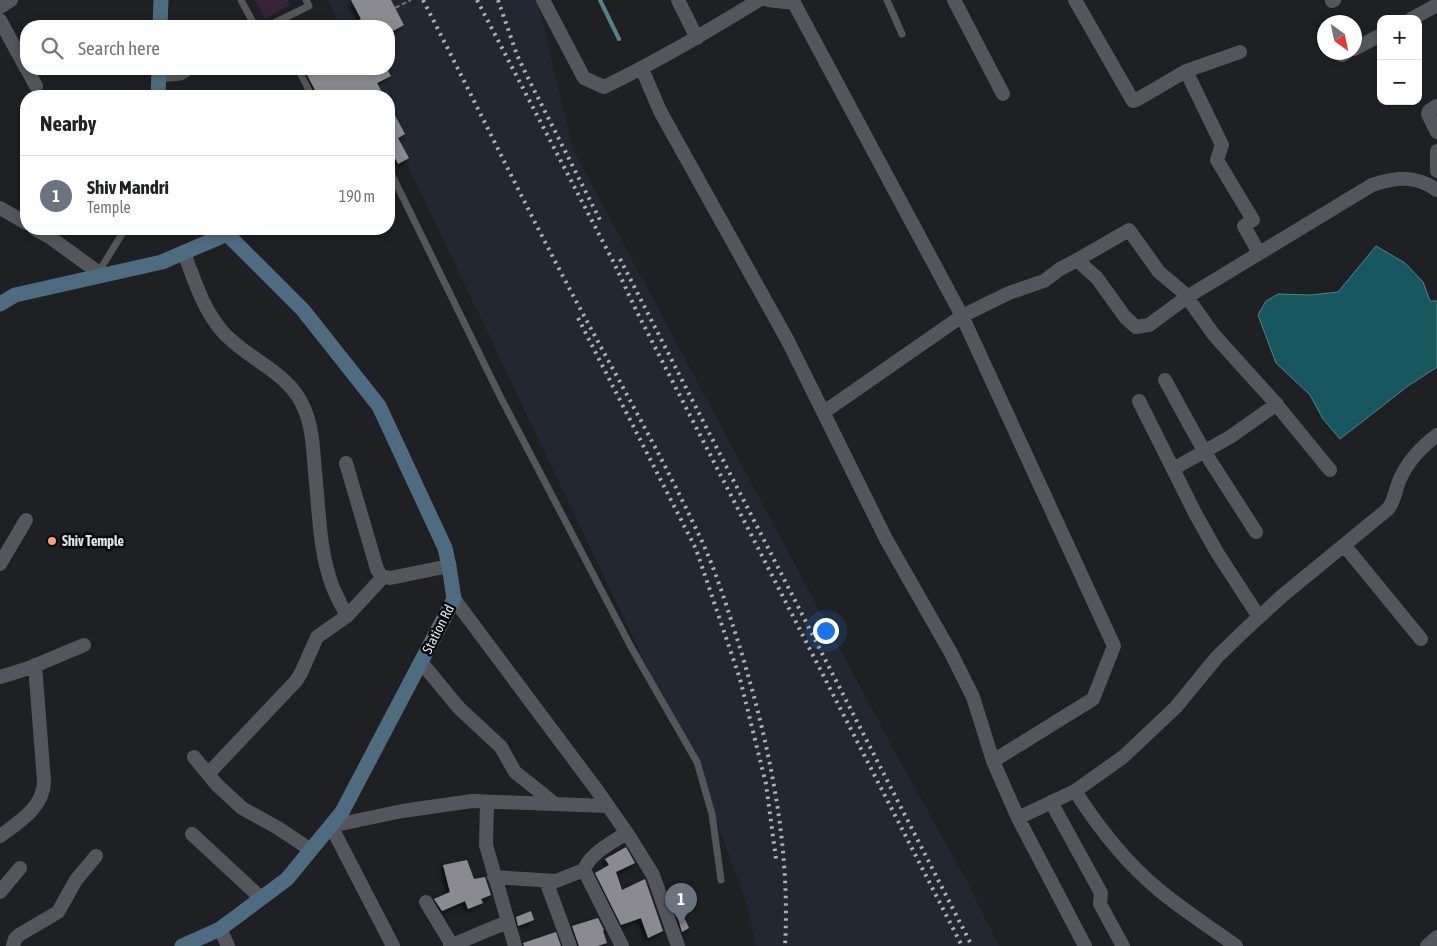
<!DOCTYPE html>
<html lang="en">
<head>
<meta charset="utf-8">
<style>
  :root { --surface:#fff; --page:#f6f6f6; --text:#202124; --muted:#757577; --line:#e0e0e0; --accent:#7e5b4b }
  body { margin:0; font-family:"Asap Condensed",sans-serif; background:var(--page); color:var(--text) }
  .controls { position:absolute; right:15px; top:15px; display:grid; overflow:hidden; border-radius:10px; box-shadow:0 2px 8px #0003 }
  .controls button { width:45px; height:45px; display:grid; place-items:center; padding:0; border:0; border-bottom:1px solid var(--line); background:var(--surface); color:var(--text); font:25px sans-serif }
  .compass { position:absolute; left:1317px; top:15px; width:45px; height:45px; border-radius:50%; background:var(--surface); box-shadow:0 2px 8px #0003; rotate:147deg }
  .you { position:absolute; left:825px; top:630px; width:18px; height:18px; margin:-12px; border:4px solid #fff; border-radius:50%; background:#1a73e8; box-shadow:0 0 0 8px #1a73e833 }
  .badge { display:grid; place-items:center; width:32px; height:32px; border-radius:50%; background:var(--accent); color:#fff; font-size:16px; font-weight:700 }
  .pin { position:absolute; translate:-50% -41px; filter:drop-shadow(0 1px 2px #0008) }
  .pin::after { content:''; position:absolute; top:26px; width:18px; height:15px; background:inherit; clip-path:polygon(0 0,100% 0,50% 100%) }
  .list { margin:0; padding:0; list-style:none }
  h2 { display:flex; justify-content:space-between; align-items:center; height:65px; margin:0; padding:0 20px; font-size:21px }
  h2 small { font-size:16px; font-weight:400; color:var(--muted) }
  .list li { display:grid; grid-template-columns:32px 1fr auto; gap:15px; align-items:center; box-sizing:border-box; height:80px; padding:0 20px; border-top:1px solid var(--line) }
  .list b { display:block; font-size:19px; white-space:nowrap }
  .list p { margin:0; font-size:16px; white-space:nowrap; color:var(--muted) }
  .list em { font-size:16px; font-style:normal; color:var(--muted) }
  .icon { flex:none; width:28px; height:28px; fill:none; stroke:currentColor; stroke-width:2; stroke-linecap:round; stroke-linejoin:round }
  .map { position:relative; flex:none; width:1437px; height:946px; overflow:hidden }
  .search { position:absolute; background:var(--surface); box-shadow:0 2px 8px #0003; left:20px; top:20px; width:375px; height:55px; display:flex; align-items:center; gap:12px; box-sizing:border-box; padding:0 18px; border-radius:20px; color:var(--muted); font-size:19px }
  .panel { position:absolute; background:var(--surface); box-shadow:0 2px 8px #0003; left:20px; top:90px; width:375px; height:145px; border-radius:20px }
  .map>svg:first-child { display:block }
  .built { fill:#222731 }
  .green { fill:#37243b }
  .water { fill:#175860; stroke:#548288 }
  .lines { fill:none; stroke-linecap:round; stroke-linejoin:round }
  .stream { stroke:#548288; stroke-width:4 }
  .building { fill:#8b8a91; filter:url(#shadow) }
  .path { stroke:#717376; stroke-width:2; stroke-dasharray:5 2.5; stroke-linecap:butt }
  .lane { stroke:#54565c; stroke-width:7 }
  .street { stroke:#54565c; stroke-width:14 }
  .secondary { stroke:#4e6c7f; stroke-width:15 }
  .rail { stroke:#aeb0b3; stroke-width:4; stroke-dasharray:2.5 5; stroke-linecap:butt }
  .poi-dot { fill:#f1a27b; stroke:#090a0c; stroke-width:2 }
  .labels { text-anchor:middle; stroke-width:5; stroke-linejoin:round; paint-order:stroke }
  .poi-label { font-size:14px; font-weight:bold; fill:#e3e4e7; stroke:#090a0c; text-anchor:start }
  .street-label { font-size:14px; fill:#e3e4e7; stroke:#090a0c }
</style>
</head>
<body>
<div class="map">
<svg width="1437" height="946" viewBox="0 0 1437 946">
  <defs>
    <filter id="shadow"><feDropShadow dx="-3" dy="3" stdDeviation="2.5" flood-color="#0009"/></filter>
  </defs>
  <rect width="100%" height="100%" fill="#1e2024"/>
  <path class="built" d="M328 0H537L573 149 895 752 969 885 999 946H756L747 905 702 782 389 126V96H374L361 69H389V26H341Z"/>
  <path class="green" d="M255 0H288L290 5 265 19Z"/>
  <path class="water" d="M1376 246 1405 263 1423 282 1430 301H1437V367L1408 386 1340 439 1323 419 1310 395 1276 363 1258 315 1266 301 1278 294 1311 295 1338 292Z"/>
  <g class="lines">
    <path class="stream" d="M600 0 619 39"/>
  </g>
  <path class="building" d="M351 0H391L404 25 389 33V26H348L361 19Z
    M304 69H387L391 76 377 83 384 96H363L360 92 353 96H318Z
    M389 104 405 134 398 138 409 158 398 164 389 146Z
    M626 847 635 863 616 872 622 890 645 879 663 931 648 938 641 918 621 925 595 873 609 865 605 859Z
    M467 860 474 879 485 877 491 895 481 899 483 903 468 909 465 901 442 911 434 899 450 892 443 865Z
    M531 911 534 920 518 926 516 917Z
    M683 915 689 928 682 932 678 918Z
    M598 918 604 930 603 931 607 943 597 946H579L572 926Z
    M556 932 561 946H524L523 943Z"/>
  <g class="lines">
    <path class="path" d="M395 8 411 0"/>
    <path class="lane" d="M241 0 255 26
      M887 0 902 34
      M268 26 309 6 306 0
      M298 69 312 96
      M158 79 181 77 195 69
      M389 169 500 396 631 647 697 762 712 814 721 880
      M98 273 125 229"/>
    <path class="street" d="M543 0 584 78 604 87C658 61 708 31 759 0
      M678 0 697 38
      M768 0 794 3
      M794 0V3L962 316 1114 646 1093 699 993 761
      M954 0 1003 94
      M1075 0 1133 101 1138 99 1186 71 1240 52
      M1332 1 1334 0
      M0 7 11 0
      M1411 19 1437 5
      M0 20 26 68
      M1354 49 1381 35
      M1342 55 1347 52
      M27 69 36 86
      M642 69 660 111 788 341 886 539 951 653 973 697 993 761 1018 818 1075 791 1123 757 1176 707 1217 657 1247 628 1282 596 1388 509C1394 501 1395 493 1398 484 1405 464 1420 448 1437 435
      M1186 71 1222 145 1217 160 1253 220 1244 226 1259 253
      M1437 106 1429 111 1428 114 1437 132
      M1437 151V171
      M0 208 26 223
      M35 229 51 238 102 275
      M184 253C194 279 203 309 222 331 247 360 289 371 304 408 313 428 313 451 315 472 319 509 319 550 332 585 336 596 342 606 347 616
      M1077 260 1129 230 1159 272 1184 293 1214 335 1271 398 1330 470
      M1165 380 1204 451 1256 532
      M1139 401 1196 515 1218 554 1259 617
      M824 412 962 316 1009 293 1044 281 1060 269 1077 260 1097 278 1125 317 1136 327 1149 325 1187 297 1372 185C1396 177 1416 175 1437 190
      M346 463 377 569 381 576 390 578 449 566
      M1173 469 1230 437 1277 404
      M1344 545 1421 639
      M0 564 26 520
      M454 599 599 793 629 836 653 875 678 946
      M421 662 459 708 501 747 515 772 555 804
      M0 677 29 668 84 645
      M194 757 217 785 242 808 278 828 311 850
      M208 774 296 681 301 673 317 637 347 616 383 577
      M1075 791C1098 827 1125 862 1159 890 1183 910 1210 927 1236 946
      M487 802 486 845 515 946
      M1051 802 1101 893 1100 904 1123 946
      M1018 818 1085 946
      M192 834 261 898
      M0 836C19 822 44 807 44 781L35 665
      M584 870C590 853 612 843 626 833
      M494 877 556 881 584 870 622 946
      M546 881 570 946
      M0 892 20 868
      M426 902 452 945
      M220 929 228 946
      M13 946 15 939 19 935 58 912 76 880 96 856
      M393 946 331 826 402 811 472 801 607 806
      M450 946 507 922
      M1427 946 1437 937"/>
    <path class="secondary" d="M160 26 161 0
      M158 96 159 69
      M0 304 15 295 162 262 227 234
      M182 946 220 929 287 879 342 812 454 599 449 566 445 548 379 406 303 310 222 229"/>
    <path class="rail" d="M423 0C474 99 522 200 575 299 616 376 660 452 697 531 713 563 724 598 735 632 767 733 791 840 785 946
      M477 0 614 263 637 312 962 946
      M498 0 517 55 526 74 601 222
      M620 259 972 946
      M578 318 696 549 740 679 766 784 776 859"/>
  </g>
  <circle class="poi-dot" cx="52" cy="541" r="5"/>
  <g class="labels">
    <g class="poi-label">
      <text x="62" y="546">Shiv Temple</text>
    </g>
    <g class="street-label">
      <text transform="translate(438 629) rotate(-63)" y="5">Station Rd</text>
    </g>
  </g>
</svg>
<div class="controls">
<button>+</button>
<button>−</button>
</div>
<svg class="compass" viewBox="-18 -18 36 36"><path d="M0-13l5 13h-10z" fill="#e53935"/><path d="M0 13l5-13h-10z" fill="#757577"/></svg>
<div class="you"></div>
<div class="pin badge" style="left:681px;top:924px;background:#6b7280">1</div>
<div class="search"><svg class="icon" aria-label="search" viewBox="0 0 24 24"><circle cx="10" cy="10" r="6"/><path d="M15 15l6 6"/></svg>Search here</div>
<section class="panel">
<h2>Nearby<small></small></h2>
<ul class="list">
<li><span class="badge" style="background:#6b7280">1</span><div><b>Shiv Mandri</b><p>Temple</p></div><em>190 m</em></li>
</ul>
</section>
</div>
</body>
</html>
